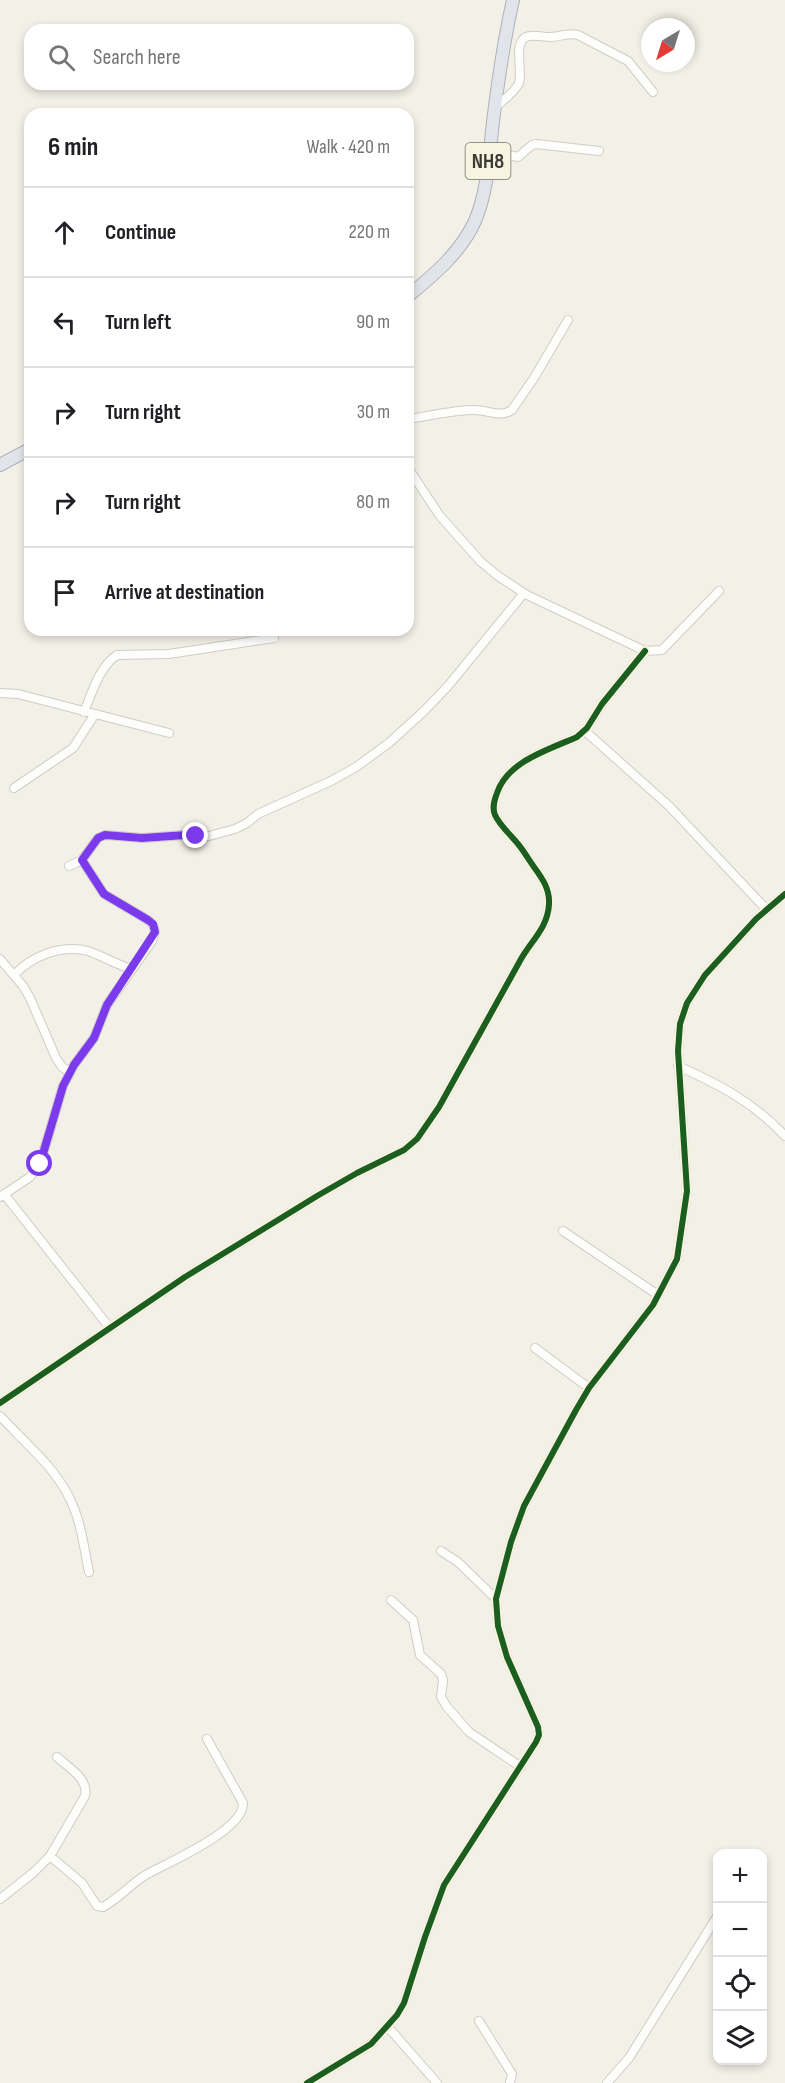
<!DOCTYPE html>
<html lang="en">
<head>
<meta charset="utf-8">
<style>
  :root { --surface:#fff; --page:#f2f2f2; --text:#202124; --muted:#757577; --line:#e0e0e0 }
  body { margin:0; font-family:"Sofia Sans Condensed",sans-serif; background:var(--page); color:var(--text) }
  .controls { position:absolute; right:18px; bottom:18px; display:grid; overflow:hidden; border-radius:12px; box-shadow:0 3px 9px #0003 }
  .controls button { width:54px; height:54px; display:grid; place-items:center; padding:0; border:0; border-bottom:2px solid var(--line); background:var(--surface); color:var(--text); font:30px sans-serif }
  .compass { position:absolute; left:641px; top:18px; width:54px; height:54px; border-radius:50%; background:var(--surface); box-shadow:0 3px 9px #0003; rotate:218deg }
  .stop { position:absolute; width:18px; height:18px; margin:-14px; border:4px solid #7c3aed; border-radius:50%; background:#fff }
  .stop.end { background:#7c3aed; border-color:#fff; box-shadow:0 2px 6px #0008 }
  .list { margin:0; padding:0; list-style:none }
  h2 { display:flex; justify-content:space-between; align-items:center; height:78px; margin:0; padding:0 24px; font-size:26px }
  h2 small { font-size:20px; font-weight:400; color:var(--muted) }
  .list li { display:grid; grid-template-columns:39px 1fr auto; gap:18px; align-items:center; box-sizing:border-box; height:90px; padding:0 24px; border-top:2px solid var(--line) }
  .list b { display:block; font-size:22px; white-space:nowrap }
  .list em { font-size:20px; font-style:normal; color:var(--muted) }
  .icon { flex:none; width:33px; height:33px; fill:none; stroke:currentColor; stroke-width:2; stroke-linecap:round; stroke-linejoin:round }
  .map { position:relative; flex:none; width:785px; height:2083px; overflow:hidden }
  .search { position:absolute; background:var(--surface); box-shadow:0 3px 9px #0003; left:24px; top:24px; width:390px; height:66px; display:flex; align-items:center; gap:15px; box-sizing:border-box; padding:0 21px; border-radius:18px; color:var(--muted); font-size:22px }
  .panel { position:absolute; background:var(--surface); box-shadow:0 3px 9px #0003; left:24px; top:108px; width:390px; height:528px; border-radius:18px }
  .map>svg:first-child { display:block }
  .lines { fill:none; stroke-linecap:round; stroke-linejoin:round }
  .minor-casing { stroke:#cfcdc5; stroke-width:10 }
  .trunk-casing { stroke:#aeb2b8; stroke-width:14 }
  .minor { stroke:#fdfdfb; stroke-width:8 }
  .trunk { stroke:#e1e4ea; stroke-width:12 }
  .cycleway-casing { stroke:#f8f4e2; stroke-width:10 }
  .cycleway { stroke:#1b5e20; stroke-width:6 }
  .route { stroke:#7c3aed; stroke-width:8 }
  .labels { text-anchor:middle; stroke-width:5; stroke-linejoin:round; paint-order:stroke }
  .shield { fill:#f8f4e2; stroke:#747268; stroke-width:1.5 }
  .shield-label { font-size:21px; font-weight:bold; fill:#3c3b34 }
</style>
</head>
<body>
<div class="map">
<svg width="785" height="2083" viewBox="0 0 785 2083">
  <rect width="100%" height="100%" fill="#f3f0e7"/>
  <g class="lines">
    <g class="minor-casing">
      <path id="minor" d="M496 107C503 100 515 92 519 83 523 72 513 43 526 37 532 34 543 37 550 37 560 37 569 32 578 35L628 61 653 92
        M490 151 518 157 532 145 536 144 599 151
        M408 419C430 416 453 410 475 410 488 410 500 418 512 410L534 378 568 320
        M408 468 440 516 481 562 498 576 527 595 645 651 662 650 719 591
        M0 693 18 694 169 733
        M84 712C92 693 99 667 117 655L169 654 274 638
        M585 731 669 806 767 910
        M14 788 73 748 95 714
        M69 866 82 860 98 838 105 835 142 838 186 835 209 836 235 829 247 823 258 814 331 781 356 767 389 743 424 711 448 686 524 593
        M0 959 23 986 30 998 56 1058 62 1067 70 1072
        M14 975C32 956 61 944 88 951 103 956 117 965 132 969
        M678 1066C720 1085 753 1102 785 1136
        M4 1194 110 1328
        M0 1197 30 1177 40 1164 63 1086 74 1065 94 1038 107 1005 152 941C156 932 156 927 148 920L104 894 82 860
        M563 1231 658 1295
        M535 1348 589 1388
        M0 1403 185 1277 317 1196 357 1173 404 1150 417 1139 439 1107 521 959C532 940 548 927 549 904 550 889 542 878 534 867 528 859 524 851 518 844 511 835 500 826 495 815 492 808 494 801 497 793 508 761 548 750 577 737L587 728 602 704 645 651
        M0 1416C24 1442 55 1467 70 1499 81 1521 84 1548 89 1572
        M441 1551 458 1562 496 1599
        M391 1600 413 1620 420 1655 441 1674 443 1680 441 1697 447 1707 469 1732 521 1767
        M50 1856 82 1883 97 1906 103 1907C118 1899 130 1885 144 1876 166 1863 244 1831 243 1803L207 1739
        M0 1899 33 1873 50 1856 85 1796C89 1779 69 1768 57 1757
        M479 2021 512 2074 510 2083
        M388 2027 437 2083
        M307 2083 371 2044 397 2015 404 2003 425 1937 444 1885 536 1742 539 1735 538 1727 507 1657 498 1626 496 1599 511 1542 524 1506 576 1410 589 1388 653 1305 677 1259 687 1191 678 1051 680 1024 687 1003 705 975 756 919 785 894
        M607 2083 629 2058 718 1915"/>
    </g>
    <g class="trunk-casing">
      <path id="trunk" d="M408 296C434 275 461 252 475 221 488 191 489 155 493 122 498 81 504 40 513 0
        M0 465 30 449"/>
    </g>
    <use href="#minor" class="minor"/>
    <use href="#trunk" class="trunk"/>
    <g class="cycleway-casing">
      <path id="cycleway" d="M0 1403 185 1277 317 1196 357 1173 404 1150 417 1139 439 1107 521 959C532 940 548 927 549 904 550 889 542 878 534 867 528 859 524 851 518 844 511 835 500 826 495 815 492 808 494 801 497 793 508 761 548 750 577 737L587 728 602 704 645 651
        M307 2083 371 2044 397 2015 404 2003 425 1937 444 1885 536 1742 539 1735 538 1727 507 1657 498 1626 496 1599 511 1542 524 1506 576 1410 589 1388 653 1305 677 1259 687 1191 678 1051 680 1024 687 1003 705 975 756 919 785 894"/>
    </g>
    <use href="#cycleway" class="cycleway"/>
  </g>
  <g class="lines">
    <path class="route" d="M40 1164 63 1086 74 1065 94 1038 107 1005 155 932 153 924 148 920 104 894 82 860 98 838 105 835 142 838 186 835 196 836"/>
  </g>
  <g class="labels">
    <rect class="shield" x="465.5" y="143" width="45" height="36" rx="4.5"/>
    <g class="shield-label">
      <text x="488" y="168">NH8</text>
    </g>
  </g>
</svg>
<div class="controls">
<button>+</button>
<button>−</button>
<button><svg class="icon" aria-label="locate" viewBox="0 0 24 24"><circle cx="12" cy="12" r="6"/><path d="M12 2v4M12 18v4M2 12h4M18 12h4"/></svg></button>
<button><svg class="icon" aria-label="layers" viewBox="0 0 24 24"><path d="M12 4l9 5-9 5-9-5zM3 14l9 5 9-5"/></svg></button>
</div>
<svg class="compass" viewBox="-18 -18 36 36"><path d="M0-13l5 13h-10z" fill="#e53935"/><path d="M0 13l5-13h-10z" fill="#757577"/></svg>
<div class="stop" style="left:40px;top:1164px"></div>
<div class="stop end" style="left:196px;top:836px"></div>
<div class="search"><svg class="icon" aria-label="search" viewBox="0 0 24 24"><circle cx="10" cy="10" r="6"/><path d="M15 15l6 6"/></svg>Search here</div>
<section class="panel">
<h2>6 min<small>Walk · 420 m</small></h2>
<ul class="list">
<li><svg class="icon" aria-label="ahead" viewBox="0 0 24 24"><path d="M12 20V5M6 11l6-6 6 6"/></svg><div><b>Continue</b></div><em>220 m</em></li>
<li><svg class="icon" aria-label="left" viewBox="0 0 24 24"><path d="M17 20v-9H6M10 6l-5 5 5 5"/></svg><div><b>Turn left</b></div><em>90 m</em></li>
<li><svg class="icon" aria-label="right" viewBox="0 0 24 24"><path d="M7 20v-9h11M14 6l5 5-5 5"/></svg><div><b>Turn right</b></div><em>30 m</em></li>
<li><svg class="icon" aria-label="right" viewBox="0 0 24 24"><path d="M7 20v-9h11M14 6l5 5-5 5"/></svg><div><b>Turn right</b></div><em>80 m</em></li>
<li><svg class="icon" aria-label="arrive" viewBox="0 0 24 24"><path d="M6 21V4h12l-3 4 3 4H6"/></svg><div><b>Arrive at destination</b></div></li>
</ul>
</section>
</div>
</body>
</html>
